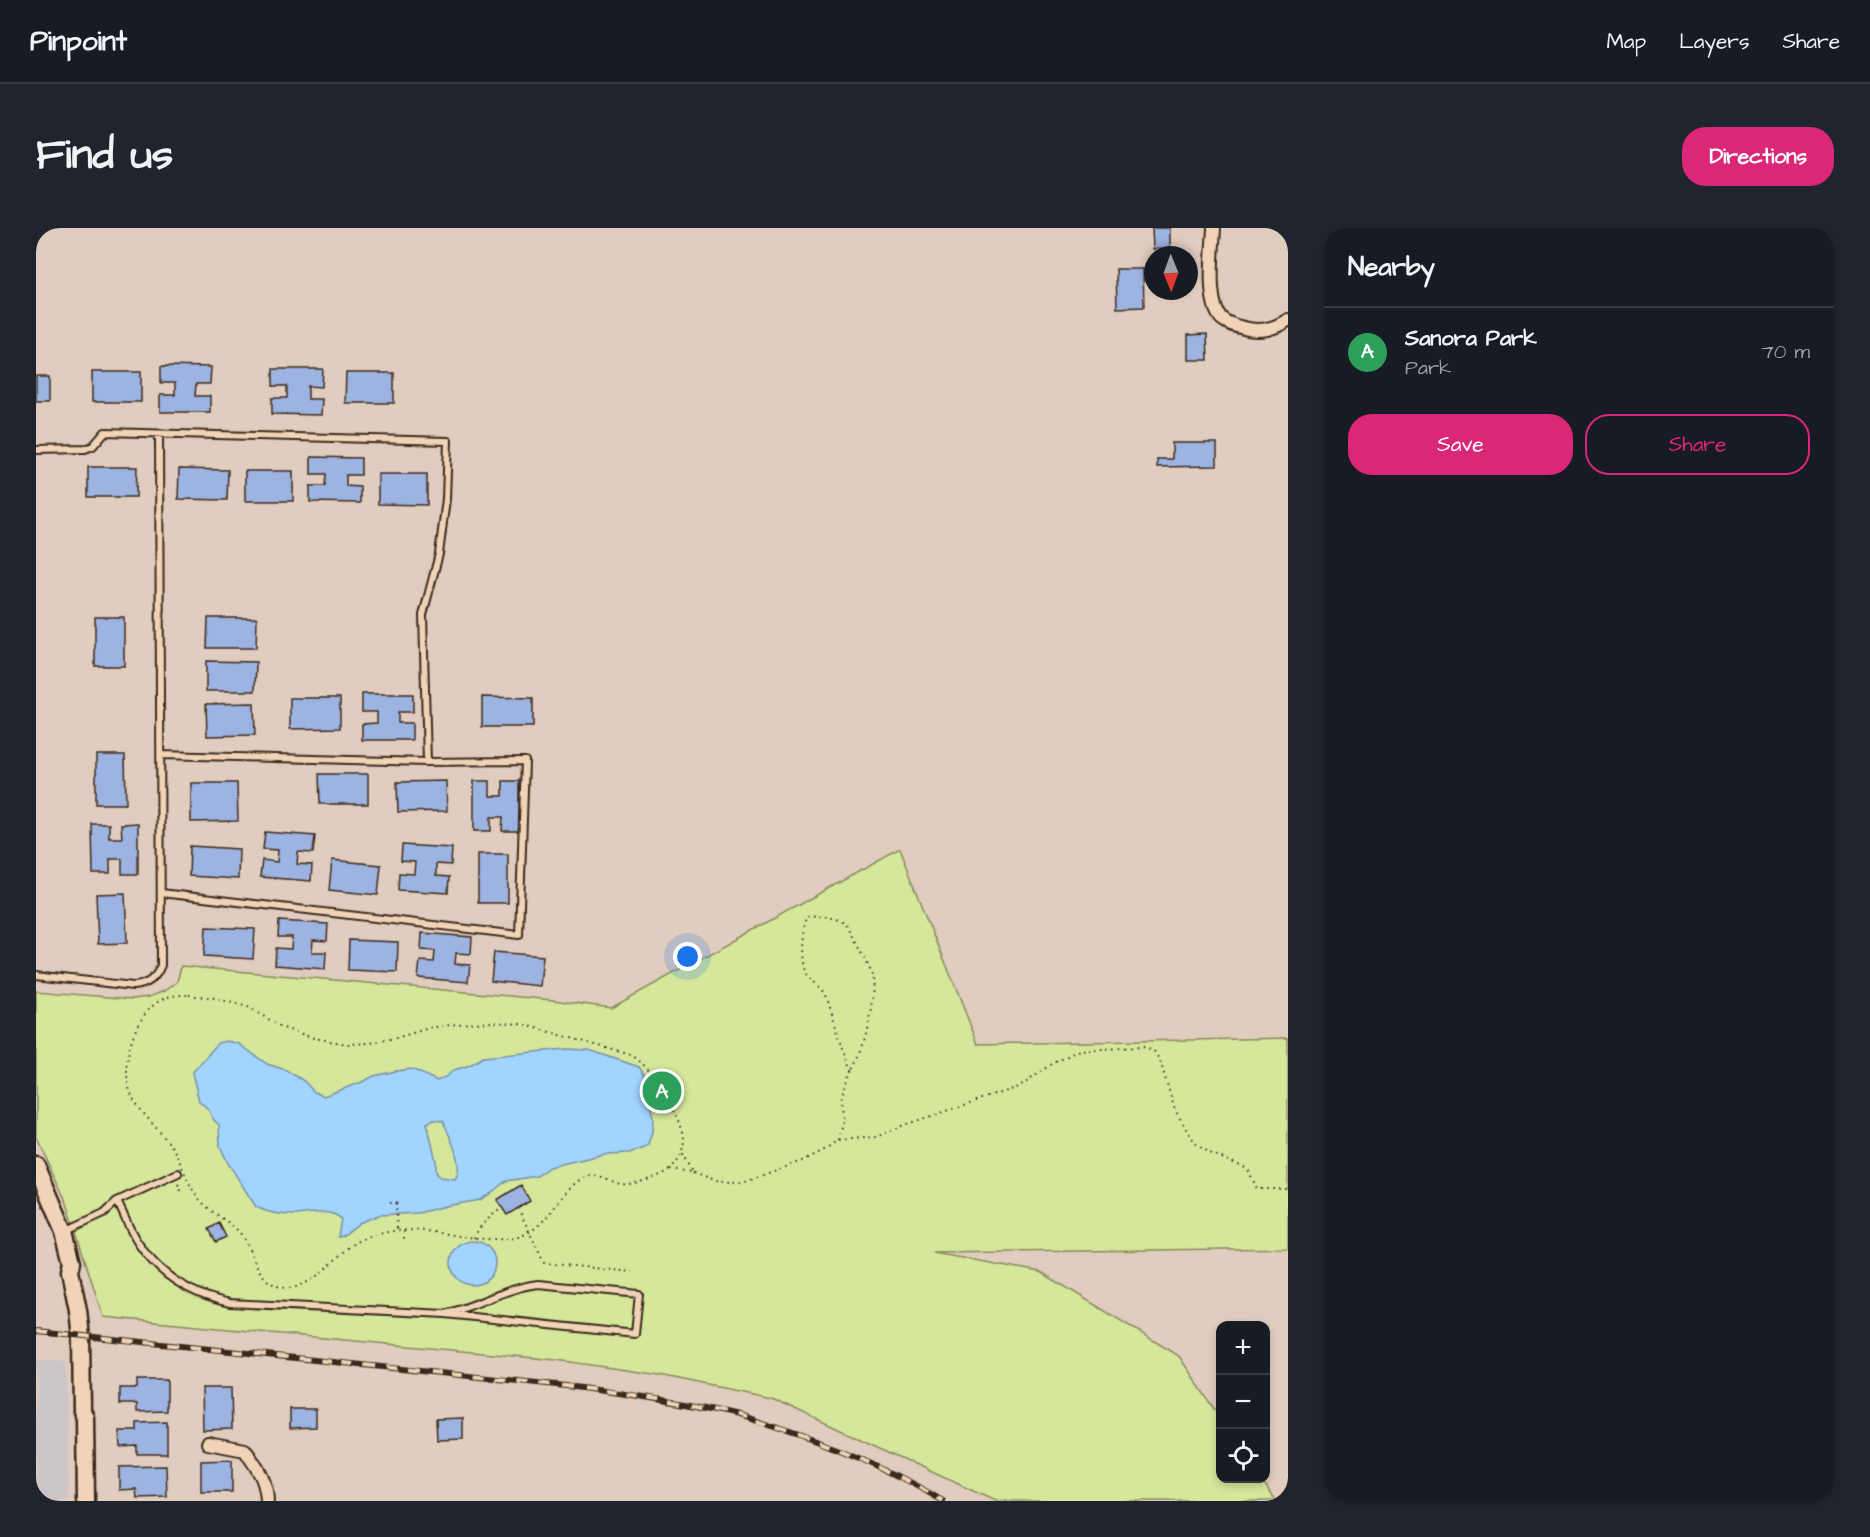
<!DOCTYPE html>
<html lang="en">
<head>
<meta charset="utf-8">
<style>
  :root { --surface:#171b24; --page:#20242c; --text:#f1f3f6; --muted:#9ea1a6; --line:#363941; --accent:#db2777 }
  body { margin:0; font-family:"Architects Daughter",sans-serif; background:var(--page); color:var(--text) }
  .controls { position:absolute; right:18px; bottom:18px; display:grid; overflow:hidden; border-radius:12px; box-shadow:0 3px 9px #0003 }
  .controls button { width:54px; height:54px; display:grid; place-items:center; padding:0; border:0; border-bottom:2px solid var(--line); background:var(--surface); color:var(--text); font:30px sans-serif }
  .compass { position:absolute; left:1108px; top:18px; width:54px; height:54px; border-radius:50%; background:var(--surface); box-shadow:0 3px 9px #0003; rotate:179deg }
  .you { position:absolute; left:652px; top:729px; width:21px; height:21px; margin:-15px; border:4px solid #fff; border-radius:50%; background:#1a73e8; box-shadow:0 0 0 9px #1a73e833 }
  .badge { display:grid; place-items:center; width:39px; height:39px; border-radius:50%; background:var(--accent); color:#fff; font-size:20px; font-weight:700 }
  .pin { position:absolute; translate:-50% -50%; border:3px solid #fff; box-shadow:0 2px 6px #0006 }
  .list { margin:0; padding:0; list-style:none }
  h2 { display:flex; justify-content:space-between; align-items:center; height:78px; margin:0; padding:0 24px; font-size:26px }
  h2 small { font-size:20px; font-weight:400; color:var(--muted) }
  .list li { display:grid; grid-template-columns:39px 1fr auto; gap:18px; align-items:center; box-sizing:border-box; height:90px; padding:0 24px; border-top:2px solid var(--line) }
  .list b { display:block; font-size:22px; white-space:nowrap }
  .list p { margin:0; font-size:20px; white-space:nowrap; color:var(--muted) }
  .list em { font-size:20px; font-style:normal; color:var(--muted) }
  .actions { display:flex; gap:12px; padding:18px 24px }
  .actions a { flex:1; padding:14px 0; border:2px solid var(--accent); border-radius:24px; text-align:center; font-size:21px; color:var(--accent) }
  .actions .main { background:var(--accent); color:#fff }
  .icon { flex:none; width:33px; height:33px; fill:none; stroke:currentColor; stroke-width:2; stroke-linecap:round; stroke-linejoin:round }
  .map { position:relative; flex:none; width:1252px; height:1273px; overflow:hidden; border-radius:24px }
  header { display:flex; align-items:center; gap:36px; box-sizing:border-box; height:84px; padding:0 30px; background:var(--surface); border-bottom:2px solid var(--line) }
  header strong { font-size:28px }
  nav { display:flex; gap:33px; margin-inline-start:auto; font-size:21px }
  .intro { display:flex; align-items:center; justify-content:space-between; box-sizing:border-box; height:144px; padding:0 36px }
  h1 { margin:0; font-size:42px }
  .button { padding:15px 27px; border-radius:24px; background:var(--accent); color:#fff; font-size:21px; font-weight:700 }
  main { display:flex; gap:36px; padding:0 36px }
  aside { flex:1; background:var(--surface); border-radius:24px; box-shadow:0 3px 9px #0003 }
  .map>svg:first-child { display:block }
  .built { fill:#ccc5c9 }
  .green { fill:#d5e79b; stroke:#88885c; stroke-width:1.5 }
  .water { fill:#a1d4ff; stroke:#7890a5; stroke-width:1.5; fill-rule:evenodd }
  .building { fill:#9db3e1; stroke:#3b2a1e; stroke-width:1.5 }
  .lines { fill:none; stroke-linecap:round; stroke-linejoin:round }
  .service-casing { stroke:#3b2a1e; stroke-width:10 }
  .minor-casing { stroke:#3b2a1e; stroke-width:16 }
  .tertiary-casing { stroke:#3b2a1e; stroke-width:21 }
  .path { stroke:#3b2a1e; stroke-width:2; stroke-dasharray:1.5 4.5; stroke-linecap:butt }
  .service { stroke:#f1d4b7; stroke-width:6 }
  .minor { stroke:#f1d4b7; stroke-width:12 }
  .tertiary { stroke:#f1d4b7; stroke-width:16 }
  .rail-casing { stroke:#3b2a1e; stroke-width:6 }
  .rail { stroke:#f1d4b7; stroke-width:4; stroke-dasharray:11; stroke-linecap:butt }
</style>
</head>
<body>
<header>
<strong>Pinpoint</strong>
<nav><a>Map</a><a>Layers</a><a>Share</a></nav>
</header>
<div class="intro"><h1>Find us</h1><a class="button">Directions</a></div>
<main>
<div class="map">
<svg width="1252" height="1273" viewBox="0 0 1252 1273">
  <rect width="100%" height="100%" fill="#e0cdbf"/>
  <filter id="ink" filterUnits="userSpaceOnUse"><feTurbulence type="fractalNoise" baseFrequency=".0167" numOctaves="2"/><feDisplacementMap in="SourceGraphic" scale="12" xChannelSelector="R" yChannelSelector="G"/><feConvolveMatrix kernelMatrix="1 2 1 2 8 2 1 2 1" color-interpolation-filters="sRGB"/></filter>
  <g filter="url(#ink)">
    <path class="built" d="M0 1131 30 1134 33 1273H0Z"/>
    <path class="green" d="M864 621 942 816 1252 810V1020L898 1025 1005 1044 1143 1128 1184 1190V1250L1225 1251 1240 1273H959L735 1170 624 1147 520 1132 67 1089 31 975 0 909V763L96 771 113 769 128 763 141 754 145 738 517 772 575 780Z"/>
    <path class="water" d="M191 813 203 816 231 836 250 842 268 853 278 864 288 868 326 854 338 848 360 843 376 841 401 853 413 847 415 843 434 837 447 829 530 821 553 822 603 839 608 846 617 889 616 904 612 917 608 920 593 925 569 926 513 939 501 948 470 953 454 966 444 972 410 978 382 985 343 987 323 995 307 1008 302 1009 305 991C294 979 272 987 258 987 245 987 232 985 220 979L192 935 184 918 183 897 177 891 172 881 163 873 156 845 182 815ZM398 892 407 893C413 907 429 938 419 951L404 949 400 944V933L391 895Z
      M415 1035a22 22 0 1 1 44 0a22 22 0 1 1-44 0Z"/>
    <path class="building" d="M1116 0H1134V21H1117Z
      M1080 41H1107L1108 79 1081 80Z
      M1171 106 1172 132H1152V107Z
      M125 138 175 139 174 156H160L159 168H174V184H124V167H139V155H125Z
      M237 141H287L286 159 272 158V171H286L285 187 236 186V170H251V158H237Z
      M56 144H105V174H56Z
      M310 145H358V175H309Z
      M0 148H14V173H0Z
      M1136 215H1181V238L1121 239V231H1136Z
      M275 229 325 230V247H310V258L324 259V275L274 274V258H289L290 246H275Z
      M52 239H101L100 269H52Z
      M143 241 192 242 191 272 142 271Z
      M209 243H257V273H209Z
      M342 246H391V277L342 276Z
      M59 389H88V438H59Z
      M172 390H221L220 420H171Z
      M170 433 220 434 219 463H170Z
      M326 466H377V484H362V495H376V512H326V496L341 495V484H326Z
      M446 469 497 470V499H446Z
      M254 470H304V500L254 501Z
      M218 475 219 507 171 508 170 476Z
      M60 527H89L90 576H60Z
      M283 546H332V576H284Z
      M410 553 411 583 362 584 361 554Z
      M438 553H454V568H467V553H483V603H466L467 589H455V603H438Z
      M155 555H201L202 593 155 594Z
      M102 595V646H86V631H74V646H57L56 596H73V610H86L85 596Z
      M229 604 279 608 277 625 262 624 261 636 276 637 275 653 224 649 226 632 241 634 242 622 227 621Z
      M366 617 416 620 415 637 400 636V648L413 649 412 665 362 662 363 645 378 646 379 634 365 633Z
      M154 618 203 621 202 651 153 648Z
      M442 626H472V675H442Z
      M296 632 345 637 342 667 293 662Z
      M89 665 91 715 62 716 60 666Z
      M243 693 292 696 291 713 277 712 276 724H290L289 741 239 737 240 720 255 721 256 709H242Z
      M170 699 219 701 217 731 168 728Z
      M386 705 436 709 435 726 420 725 419 736 434 737 432 754 382 750 384 733 398 734 399 723 385 722Z
      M313 712 362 714 361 744 312 742Z
      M458 724 507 728 504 758 455 753Z
      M485 957 494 973 471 987 461 972Z
      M183 995 190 1009 180 1014 173 1001Z
      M101 1152H131V1183L101 1184V1176H84V1160H101Z
      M166 1160H195L196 1201 167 1202Z
      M254 1181H280V1199L254 1200Z
      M427 1190V1211L401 1212 400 1191Z
      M131 1194V1226H101V1218L84 1219 83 1203H101V1195Z
      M196 1232V1264H165V1233Z
      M130 1238 131 1269 101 1270 100 1261 83 1262V1239Z"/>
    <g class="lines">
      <g class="service-casing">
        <path id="service" d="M0 222 49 221 57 218 69 204 412 213 410 271 403 326 387 387 391 534
          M125 665 483 707 489 533 391 534 125 527
          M0 747 97 758C111 757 120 751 125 737L123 206
          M81 973C88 987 94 1003 102 1015 124 1048 156 1067 194 1075L409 1086C440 1078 470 1060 502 1056L603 1066 599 1106 409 1086
          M29 1003 68 985 81 973 142 945"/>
      </g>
      <g class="minor-casing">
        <path id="minor" d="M1178 0C1177 22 1170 76 1186 91 1193 97 1200 98 1208 100 1224 105 1238 101 1252 92
          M172 1215 209 1222C221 1240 230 1250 231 1273"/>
      </g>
      <g class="tertiary-casing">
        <path id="tertiary" d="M0 937 28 1003 36 1034 34 1043 42 1082 45 1109 46 1183 49 1189 50 1273"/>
      </g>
      <path class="path" d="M153 767 178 770 212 779 247 800 278 810 311 816 334 815 360 810 393 800 421 796 456 794 486 796 595 827C616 838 646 888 648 911 648 921 643 934 635 941 627 948 596 958 585 956 574 954 560 943 549 949 522 962 515 999 482 1009 473 1012 462 1011 453 1011 422 1010 389 999 358 1003 346 1005 331 1008 321 1014 299 1027 274 1066 245 1059 219 1053 218 1022 203 1004 193 993 179 987 169 977 152 962 148 938 136 919 125 904 105 885 97 870 82 841 96 788 125 772 134 767 144 767 153 767Z
        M802 912 806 894 805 869 816 842 807 820 790 767C785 758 776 754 770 746 762 737 765 699 771 689 782 688 802 688 811 697 816 703 832 735 835 743 841 764 829 824 816 842
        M635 942 657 945 646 925
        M657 945 678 953 695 954 709 953 767 933 788 922 802 912 840 909 869 897 985 858 1016 836 1043 822 1107 819 1118 823 1124 833 1139 882 1152 904 1161 917 1174 925 1212 941 1221 961H1252
        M142 956 146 965
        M354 975 365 974
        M360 975 361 1003
        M482 980 508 1035 597 1044
        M368 1003V1015
        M438 1010C444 996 454 989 466 980"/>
      <use href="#service" class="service"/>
      <use href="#minor" class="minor"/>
      <use href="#tertiary" class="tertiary"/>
      <g class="rail-casing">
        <path id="rail" d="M0 1103 530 1158C586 1165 642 1173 697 1186 710 1189 723 1194 736 1198 795 1217 854 1241 907 1273"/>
      </g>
      <use href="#rail" class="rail"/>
    </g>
  </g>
</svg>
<div class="controls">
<button>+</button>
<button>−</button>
<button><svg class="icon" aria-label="locate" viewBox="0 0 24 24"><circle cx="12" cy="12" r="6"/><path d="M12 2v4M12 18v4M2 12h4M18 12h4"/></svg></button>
</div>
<svg class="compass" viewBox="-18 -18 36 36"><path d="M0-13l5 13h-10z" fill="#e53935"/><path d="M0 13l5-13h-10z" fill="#9ea1a6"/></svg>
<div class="you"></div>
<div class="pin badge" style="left:626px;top:863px;background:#2e9e5b">A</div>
</div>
<aside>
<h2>Nearby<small></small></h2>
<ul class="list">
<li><span class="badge" style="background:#2e9e5b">A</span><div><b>Sanora Park</b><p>Park</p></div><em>70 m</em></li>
</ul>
<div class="actions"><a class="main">Save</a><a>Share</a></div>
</aside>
</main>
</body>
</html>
